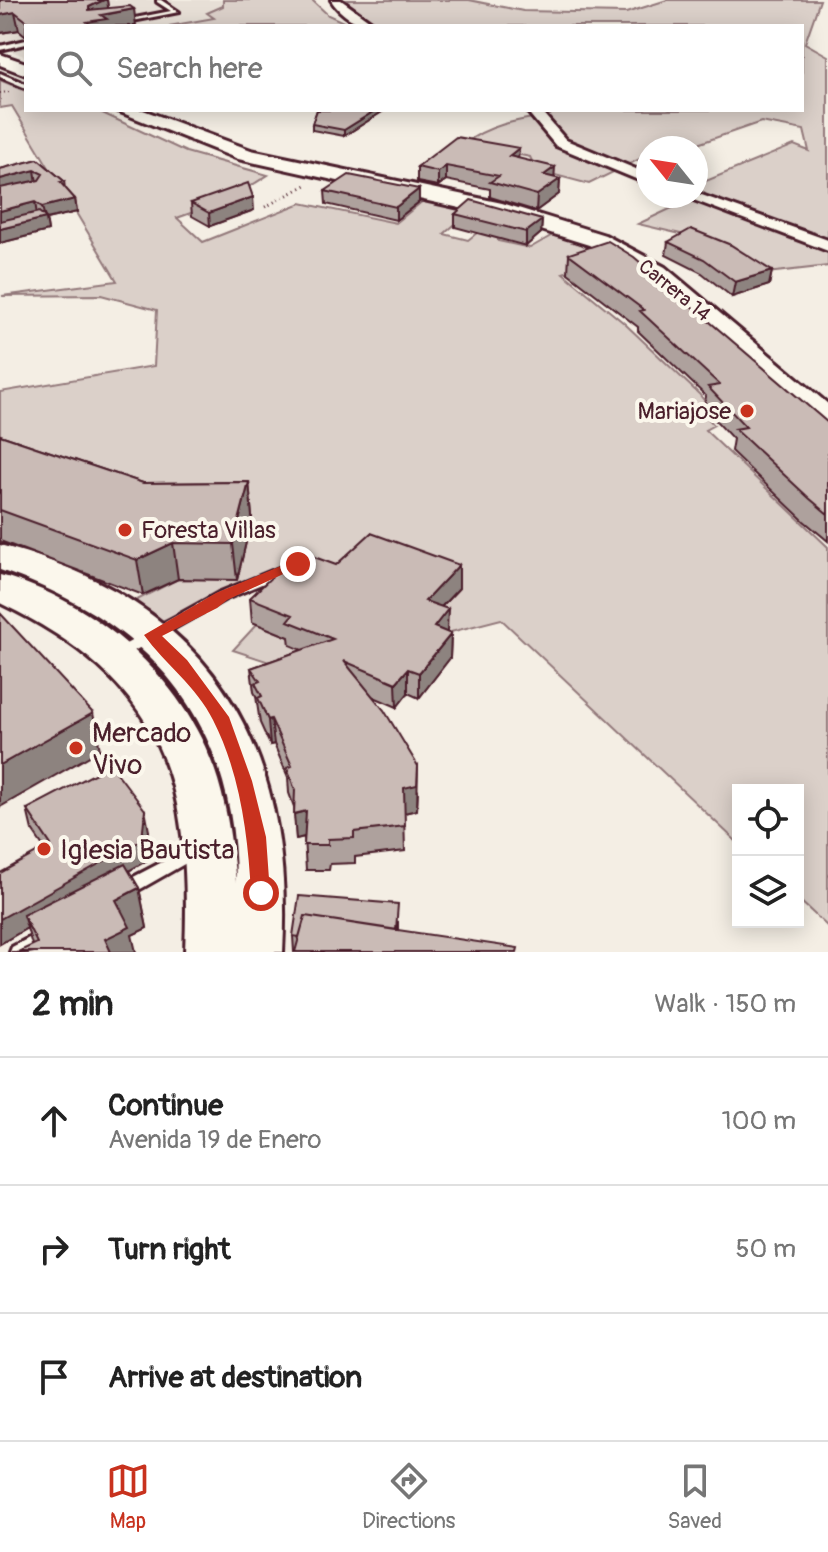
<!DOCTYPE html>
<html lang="en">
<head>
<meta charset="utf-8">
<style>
  :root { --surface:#fff; --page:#f6f6f6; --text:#222; --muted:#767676; --line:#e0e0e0; --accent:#c8321e }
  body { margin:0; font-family:Pangolin,sans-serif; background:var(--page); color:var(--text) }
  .controls { position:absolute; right:24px; bottom:24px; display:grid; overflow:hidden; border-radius:0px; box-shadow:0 4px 20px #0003 }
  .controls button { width:72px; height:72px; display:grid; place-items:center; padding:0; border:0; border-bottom:2px solid var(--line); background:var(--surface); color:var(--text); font:40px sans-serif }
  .compass { position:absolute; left:636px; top:136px; width:72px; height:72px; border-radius:50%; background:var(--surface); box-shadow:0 4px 20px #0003; rotate:300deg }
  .stop { position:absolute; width:24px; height:24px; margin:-18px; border:6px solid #c8321e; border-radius:50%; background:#fff }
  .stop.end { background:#c8321e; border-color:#fff; box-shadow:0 2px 8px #0008 }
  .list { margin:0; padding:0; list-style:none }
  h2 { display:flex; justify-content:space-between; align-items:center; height:104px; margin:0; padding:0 32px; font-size:34px }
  h2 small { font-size:26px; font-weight:400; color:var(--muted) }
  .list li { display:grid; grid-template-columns:52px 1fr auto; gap:24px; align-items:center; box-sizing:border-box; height:128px; padding:0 32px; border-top:2px solid var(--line) }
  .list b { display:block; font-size:30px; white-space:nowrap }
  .list p { margin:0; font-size:26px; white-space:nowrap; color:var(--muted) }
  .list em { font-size:26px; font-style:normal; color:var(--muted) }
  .icon { flex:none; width:44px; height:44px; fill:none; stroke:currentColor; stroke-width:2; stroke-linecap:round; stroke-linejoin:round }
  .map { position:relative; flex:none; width:828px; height:952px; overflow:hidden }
  .search { position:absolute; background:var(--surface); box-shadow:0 4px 20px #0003; left:24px; right:24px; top:24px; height:88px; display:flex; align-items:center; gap:20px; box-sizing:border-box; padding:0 28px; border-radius:0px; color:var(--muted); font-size:30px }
  .sheet { height:488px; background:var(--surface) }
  nav { display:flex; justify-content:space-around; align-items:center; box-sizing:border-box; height:112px; border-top:2px solid var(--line); background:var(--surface); font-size:22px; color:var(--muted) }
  nav a { display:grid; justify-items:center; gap:4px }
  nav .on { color:var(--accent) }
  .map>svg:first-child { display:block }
  .built { fill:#e7dfd6 }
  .green { fill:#dbd0c9; stroke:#92787a; stroke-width:2 }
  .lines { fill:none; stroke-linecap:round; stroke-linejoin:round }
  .service-casing { stroke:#4a1f2b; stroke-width:6 }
  .minor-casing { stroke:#4a1f2b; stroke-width:6 }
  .secondary-casing { stroke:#4a1f2b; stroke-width:6 }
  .primary-casing { stroke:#4a1f2b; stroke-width:6 }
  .path-far1 { stroke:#4a1f2b; stroke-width:2; stroke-dasharray:1 3; stroke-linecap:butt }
  .path { stroke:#4a1f2b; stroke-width:3; stroke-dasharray:1 4; stroke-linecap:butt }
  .service { fill:#fbf7ec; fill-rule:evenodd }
  .minor { fill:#fbf7ec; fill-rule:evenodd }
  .secondary { fill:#fbf7ec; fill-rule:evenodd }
  .primary { fill:#fbf7ec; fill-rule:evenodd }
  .wall { fill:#aea19d; stroke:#4a1f2b; stroke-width:2 }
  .shaded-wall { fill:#8d837f; stroke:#4a1f2b; stroke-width:2 }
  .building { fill:#cabbb6; stroke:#4a1f2b; stroke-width:2 }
  .route { fill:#c8321e }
  .poi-dot { fill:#c8321e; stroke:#fbf7ec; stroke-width:3 }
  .labels { text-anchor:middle; stroke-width:8; stroke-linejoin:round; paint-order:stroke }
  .far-street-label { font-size:20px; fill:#4a1f2b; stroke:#fbf7ec }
  .poi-label { font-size:24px; fill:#4a1f2b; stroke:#fbf7ec; text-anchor:end }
  .near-poi-label { font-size:28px; fill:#4a1f2b; stroke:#fbf7ec; text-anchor:start }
</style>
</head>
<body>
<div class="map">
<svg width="828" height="952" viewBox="0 0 828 952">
  <rect width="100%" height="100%" fill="#f4eee4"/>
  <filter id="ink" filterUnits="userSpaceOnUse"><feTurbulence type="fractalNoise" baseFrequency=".0125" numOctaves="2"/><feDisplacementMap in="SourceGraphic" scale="16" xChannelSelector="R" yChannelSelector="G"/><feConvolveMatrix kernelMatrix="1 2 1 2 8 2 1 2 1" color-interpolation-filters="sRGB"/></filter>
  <g filter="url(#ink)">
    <path class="built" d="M0 0H223L224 6 208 13 215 18 169 26H26V57L0 46Z"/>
    <path class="green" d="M223 0H312L328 15 352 26H169L214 18 207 13 223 6Z
      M341 0H469L523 11 626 13 667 0H820L805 43 828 56V266L767 273 689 236 638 224 704 193 696 185 794 145 809 151 804 130 761 122 686 148H648V155L589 184 536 170 530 157 464 144C489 124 519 120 550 115L547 110H802V26H384L350 11Z
      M0 80 26 91V110H96L186 152 268 175 230 199 177 218 203 242 301 203 396 223 424 200 471 210 444 234 468 240 498 216V241L530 248 556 233 611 258 563 273 624 323 699 394 707 404 699 408 714 425 705 430 828 547V927L798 899V790H738V843L501 619 447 633 266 585 204 601 160 622 131 603 178 579 236 580 0 466V392L154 366 157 310 101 295 2 296 117 281 12 106 0 108Z
      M257 624 294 639 328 660 306 674 233 650Z
      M151 659 208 722 244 838V952L160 679 149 665Z"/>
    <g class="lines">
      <g class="service-casing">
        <path id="service" d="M157 0H161L179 12 107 26H94L171 11 157 2Z
          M26 40V44L0 50V46Z
          M0 73 26 84V88L0 77Z
          M286 565 292 569 290 572 226 599 125 656H115L113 653 115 650 218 593Z
          M197 844 202 846 205 850 202 854 130 895 124 897 118 895 116 890 118 885Z
          M44 930 50 932 52 937C43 952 26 952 10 952L12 947Z"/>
      </g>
      <g class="minor-casing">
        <path id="minor" d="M331 0H341L377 26C358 26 341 16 331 0Z
          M526 110H540L566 140 648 174V184L556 146Z
          M696 193 828 240V251L683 196H696Z"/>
      </g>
      <g class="secondary-casing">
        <path id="secondary" d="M0 54 26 63V75L0 65Z
          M115 110H143L251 150 502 203 605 235 665 267 828 404V428L817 425 647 277 589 245 496 216 238 159Z"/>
      </g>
      <g class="primary-casing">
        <path id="primary" d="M0 545C208 600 295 742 283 952H185C192 779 164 682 0 603V575C98 602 188 681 218 780 228 813 232 847 236 882 236 720 149 621 0 570Z"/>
      </g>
      <path class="path-far1" d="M0 93 10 92"/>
      <path class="path" d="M265 207 306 185"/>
      <use href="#service" class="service"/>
      <use href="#minor" class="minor"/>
      <use href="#secondary" class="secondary"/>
      <use href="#primary" class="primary"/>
    </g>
    <path class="wall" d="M0 0H107L108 8 136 26H26V36L19 30 0 33Z
      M317 110H385L344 136 312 130V124Z
      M518 158 554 178 560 179 559 194 536 211 490 197V189L446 180 438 186 417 182V167Z
      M38 159 64 181 65 189 75 199 77 212 46 219 48 231 0 243V169Z
      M325 191 419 202 396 220 326 204Z
      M191 203 254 210 210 226 192 216Z
      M455 214 542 220 541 233 526 246 455 227Z
      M668 242 772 271 769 285 732 297 702 273 666 255Z
      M569 254 828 423V541L804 521 731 451 733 439 704 408 706 396 638 331V327L568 273Z
      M0 435 143 483 249 482 252 517 237 580 178 579 143 595 0 541Z
      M336 565H459V588L441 607 447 632 451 634 450 658 419 698 408 693 397 707 374 697 418 791 417 810 404 813 405 851 355 857V863L330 864 329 870H306L304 837 296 839 294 807 289 793 288 777 274 744 270 745 260 723 256 696 254 692 251 668 302 650 290 645 289 637 252 622 250 598Z
      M27 809 149 831 146 861 129 871 139 888 147 928 132 935 32 945 27 928 0 944 45 849 32 830Z
      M398 922V930L294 952 293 936Z"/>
    <path class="shaded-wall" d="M103 0H107L109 14 134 9 136 26H87L89 7Z
      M15 12 19 30 0 33V15Z
      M376 110H385L344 136V130Z
      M519 148 518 162 509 156Z
      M446 166V180L438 186V172Z
      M555 167 554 182 544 175Z
      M35 170 37 183 0 192V179Z
      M560 179 559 194 536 211 537 195Z
      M419 189V202L396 220V207Z
      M253 197 254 210 210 226 209 213Z
      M75 199 77 212 46 219 48 231 0 243V229L45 218 42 207Z
      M35 202 37 215 0 225V211Z
      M542 220 541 233 526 246V232Z
      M772 271 769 285 732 297 735 282Z
      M249 482 252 517 237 580 233 544Z
      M173 543 178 579 143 595 137 560Z
      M459 565V588L424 625 425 601Z
      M448 609 447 633 434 627Z
      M451 634 450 658 419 698V673Z
      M408 669V693L397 707 396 683Z
      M93 713 100 750 0 807V765Z
      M271 719 274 744 270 745 268 720Z
      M418 766 417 810 404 813V788Z
      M145 810 149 831 146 861 29 927 23 915 27 928 0 944V919Z
      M306 811 308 836 296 839 294 814Z
      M139 888 147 928 132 935 136 952H108L105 939 116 900Z"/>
    <path class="building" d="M0 0H104L89 7V10L130 6 134 9 101 15 107 19 87 22 92 26H33L15 12 0 15Z
      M317 110H376L344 130 312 124Z
      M456 137 519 148 509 156 555 167 544 175 560 179 537 195 490 182 499 176 446 166 438 172 417 167Z
      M38 159 64 181 60 182 75 199 42 207 35 202 0 211V188L39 180 43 174 35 170 0 179V169Z
      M349 175 419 189 396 207 325 191Z
      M248 183 253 197 209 213 191 203Z
      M471 200 542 220 526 232 455 214Z
      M39 212 46 218 0 229V221Z
      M691 229 731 245 772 271 735 282 704 259 668 242Z
      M608 241 634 257 828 423V514L809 498 735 429 746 427 708 387 720 385 640 311 644 310 569 254Z
      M0 435 143 483 249 482 233 544 173 543 137 560 0 510Z
      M371 533 459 565 425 601 448 609 434 627 451 634 419 673 408 669 396 683 344 661 384 710 418 766 417 785 404 788 405 826 354 832V838L328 839V845H304L306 811 294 814 295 790 287 768 292 766 271 719 268 720 258 698 262 696 255 683 260 681 251 668 333 639 288 621 293 615 250 598 298 551 336 565Z
      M0 613 93 713 0 765Z
      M111 765 145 810 142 840 0 919V873L51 845 27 809Z
      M125 864 139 888 116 900 130 927 105 939 111 952H18L37 943 23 915Z
      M299 896 398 904 396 930 305 916 299 937 293 936Z
      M305 916 518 948 517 952H295Z"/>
  </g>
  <path class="route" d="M293 561 305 564 227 600 217 608 162 636 187 660 229 717 252 781 266 837 270 893 261 901 251 893C248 835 240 773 213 720 197 687 165 664 144 635L216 593Z"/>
  <g class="poi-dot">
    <circle cx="747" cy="411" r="8"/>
    <circle cx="125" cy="530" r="8"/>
    <circle cx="76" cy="748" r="8"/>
    <circle cx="44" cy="849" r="8"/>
  </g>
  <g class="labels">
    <g class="far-street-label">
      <text transform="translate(675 290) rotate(39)" y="7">Carrera 14</text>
    </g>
    <g class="poi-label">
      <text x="731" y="419">Mariajose</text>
      <text x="141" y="538" text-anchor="start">Foresta Villas</text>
    </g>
    <g class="near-poi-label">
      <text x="92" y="742">Mercado<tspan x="92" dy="32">Vivo</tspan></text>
      <text x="60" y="859">Iglesia Bautista</text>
    </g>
  </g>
</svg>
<div class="controls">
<button><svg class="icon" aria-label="locate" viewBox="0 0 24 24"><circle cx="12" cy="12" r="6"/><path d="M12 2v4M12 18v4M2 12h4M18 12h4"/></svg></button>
<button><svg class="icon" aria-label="layers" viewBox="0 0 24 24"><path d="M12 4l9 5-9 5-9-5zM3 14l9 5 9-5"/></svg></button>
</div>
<svg class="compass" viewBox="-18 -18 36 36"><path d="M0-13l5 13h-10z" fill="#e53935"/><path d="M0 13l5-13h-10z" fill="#767676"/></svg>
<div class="stop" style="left:261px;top:893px"></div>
<div class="stop end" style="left:298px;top:564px"></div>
<div class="search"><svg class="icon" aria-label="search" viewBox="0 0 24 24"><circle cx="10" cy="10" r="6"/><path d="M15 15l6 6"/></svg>Search here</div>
</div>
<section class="sheet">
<h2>2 min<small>Walk · 150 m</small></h2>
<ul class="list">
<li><svg class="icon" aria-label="ahead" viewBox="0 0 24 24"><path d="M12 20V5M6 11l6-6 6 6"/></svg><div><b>Continue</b><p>Avenida 19 de Enero</p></div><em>100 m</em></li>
<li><svg class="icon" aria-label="right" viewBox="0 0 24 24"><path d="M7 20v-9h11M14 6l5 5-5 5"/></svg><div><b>Turn right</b></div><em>50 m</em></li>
<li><svg class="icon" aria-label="arrive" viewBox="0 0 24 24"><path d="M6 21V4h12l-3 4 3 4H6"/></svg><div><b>Arrive at destination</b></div></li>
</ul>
</section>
<nav>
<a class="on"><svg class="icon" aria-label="map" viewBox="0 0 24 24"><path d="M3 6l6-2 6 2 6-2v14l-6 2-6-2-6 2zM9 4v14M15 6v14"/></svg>Map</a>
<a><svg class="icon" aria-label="directions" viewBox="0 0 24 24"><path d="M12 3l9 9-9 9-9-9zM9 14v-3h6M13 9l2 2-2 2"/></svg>Directions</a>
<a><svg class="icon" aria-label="saved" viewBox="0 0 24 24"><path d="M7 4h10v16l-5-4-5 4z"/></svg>Saved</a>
</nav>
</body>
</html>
